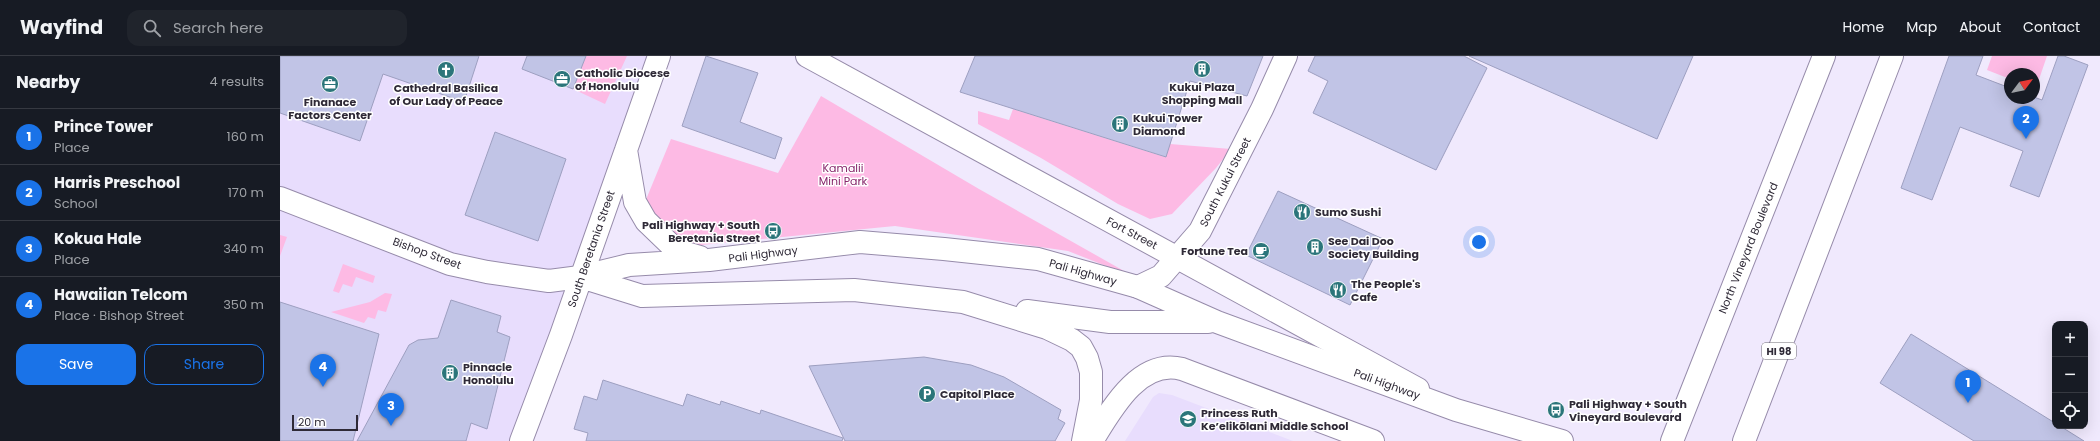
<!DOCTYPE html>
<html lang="en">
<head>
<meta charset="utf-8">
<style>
  :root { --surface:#171b24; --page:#20242c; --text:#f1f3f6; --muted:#9ea1a6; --line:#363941; --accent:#1a73e8 }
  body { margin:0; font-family:Poppins,sans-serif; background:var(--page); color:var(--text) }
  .controls { position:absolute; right:12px; bottom:12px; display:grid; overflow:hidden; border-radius:8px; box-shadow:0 4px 16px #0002 }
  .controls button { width:36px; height:36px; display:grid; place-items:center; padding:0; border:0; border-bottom:1px solid var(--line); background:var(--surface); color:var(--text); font:20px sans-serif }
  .compass { position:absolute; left:1724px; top:12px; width:36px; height:36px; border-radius:50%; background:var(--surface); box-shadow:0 4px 16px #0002; rotate:58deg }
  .scale { position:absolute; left:12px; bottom:10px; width:66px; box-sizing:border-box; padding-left:4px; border:2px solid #2f2a37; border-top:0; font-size:11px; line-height:14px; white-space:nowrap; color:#2f2a37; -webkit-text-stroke:3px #fff; paint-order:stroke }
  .you { position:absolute; left:1199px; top:186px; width:14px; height:14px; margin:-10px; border:3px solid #fff; border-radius:50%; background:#1a73e8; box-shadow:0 0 0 6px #1a73e833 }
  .badge { display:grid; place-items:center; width:26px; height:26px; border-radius:50%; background:var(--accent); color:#fff; font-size:13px; font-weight:700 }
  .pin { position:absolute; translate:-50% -33px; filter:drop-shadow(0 1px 2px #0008) }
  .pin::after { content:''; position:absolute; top:21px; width:14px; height:12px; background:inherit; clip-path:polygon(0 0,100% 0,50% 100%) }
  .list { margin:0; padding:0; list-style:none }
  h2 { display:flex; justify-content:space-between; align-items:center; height:52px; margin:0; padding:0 16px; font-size:17px }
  h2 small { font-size:13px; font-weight:400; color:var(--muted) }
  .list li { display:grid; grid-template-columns:26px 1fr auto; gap:12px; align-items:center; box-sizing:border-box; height:56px; padding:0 16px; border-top:1px solid var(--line) }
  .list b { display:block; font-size:15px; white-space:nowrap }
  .list p { margin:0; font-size:13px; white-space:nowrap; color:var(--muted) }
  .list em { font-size:13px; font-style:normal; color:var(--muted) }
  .actions { display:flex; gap:8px; padding:12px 16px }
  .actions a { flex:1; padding:9px 0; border:1px solid var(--accent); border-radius:12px; text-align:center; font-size:14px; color:var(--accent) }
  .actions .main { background:var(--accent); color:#fff }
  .icon { flex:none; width:22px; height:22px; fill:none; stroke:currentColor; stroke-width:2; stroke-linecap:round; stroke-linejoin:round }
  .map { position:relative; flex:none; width:1820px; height:385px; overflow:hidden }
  header { display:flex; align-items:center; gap:24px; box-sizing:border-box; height:56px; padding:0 20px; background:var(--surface); border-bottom:1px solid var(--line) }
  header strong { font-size:19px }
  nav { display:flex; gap:22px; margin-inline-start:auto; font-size:14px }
  .search { width:280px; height:36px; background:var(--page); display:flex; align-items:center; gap:10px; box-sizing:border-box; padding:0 14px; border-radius:12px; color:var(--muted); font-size:15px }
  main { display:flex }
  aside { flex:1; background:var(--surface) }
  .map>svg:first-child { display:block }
  .built { fill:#e8ddfd }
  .green { fill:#fdbae4 }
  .building { fill:#c1c4e6; stroke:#9d9fc0 }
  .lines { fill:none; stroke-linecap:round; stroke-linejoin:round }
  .minor-casing { stroke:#968baa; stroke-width:24 }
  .secondary-casing { stroke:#968baa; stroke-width:24 }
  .primary-casing { stroke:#968baa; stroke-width:24 }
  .minor { stroke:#fff; stroke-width:22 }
  .secondary { stroke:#fff; stroke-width:22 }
  .primary { stroke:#fff; stroke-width:22 }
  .labels { text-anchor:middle; stroke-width:3; stroke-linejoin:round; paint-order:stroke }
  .shield { fill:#fff; stroke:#6d6a73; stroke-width:1 }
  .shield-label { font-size:10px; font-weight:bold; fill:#2f2a37 }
  .poi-label { font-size:11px; font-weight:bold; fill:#2f2a37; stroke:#fff; text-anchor:start }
  .park-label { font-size:11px; fill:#86266b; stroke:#fff }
  .street-label { font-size:11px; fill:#2f2a37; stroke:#fff }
</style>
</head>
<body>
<header>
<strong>Wayfind</strong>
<div class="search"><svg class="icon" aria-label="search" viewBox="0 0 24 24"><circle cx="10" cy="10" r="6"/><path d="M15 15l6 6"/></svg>Search here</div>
<nav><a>Home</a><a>Map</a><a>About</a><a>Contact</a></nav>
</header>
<main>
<aside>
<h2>Nearby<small>4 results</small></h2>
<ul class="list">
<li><span class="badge">1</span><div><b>Prince Tower</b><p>Place</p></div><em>160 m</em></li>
<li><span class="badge">2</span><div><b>Harris Preschool</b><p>School</p></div><em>170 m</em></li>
<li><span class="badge">3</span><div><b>Kokua Hale</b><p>Place</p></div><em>340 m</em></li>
<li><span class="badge">4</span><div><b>Hawaiian Telcom</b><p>Place · Bishop Street</p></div><em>350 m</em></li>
</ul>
<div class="actions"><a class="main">Save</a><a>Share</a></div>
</aside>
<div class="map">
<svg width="1820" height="385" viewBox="0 0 1820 385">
  <rect width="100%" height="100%" fill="#f0e9fd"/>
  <path class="built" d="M0 0H379L239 385H0Z
    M879 337 892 339 1013 385H845L873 341Z"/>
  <path class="green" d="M306 0H347L325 48 293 33Z
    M1712 0H1767L1756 32 1754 31V18H1730V23L1707 14Z
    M541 40 699 133 844 215V217L788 195 615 170 401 191 365 146 391 83 498 117Z
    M733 53 885 101 890 88 951 93 936 112 892 158 870 163 838 148 761 102 698 68V55L729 64Z
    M0 179 7 181 0 200Z
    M63 208 95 220 93 227 76 221 72 231 63 228 59 237 53 235Z
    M105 237 112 238 106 256 98 254 95 263 88 261 84 267 51 256 90 246Z"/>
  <path class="building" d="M0 0H199L184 46 103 18 80 85 0 57Z
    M247 0H306L293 33 242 13Z
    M426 0 478 17 460 66 502 82 495 103 402 70Z
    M695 0H983L967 40 910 25 886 101 680 36Z
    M1035 0H1184L1207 12 1156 114 1033 57 1048 25 1028 15Z
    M1189 0H1413L1377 83Z
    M1669 0H1703L1696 19 1730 32V42L1754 41 1762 44 1778 0H1784L1808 9 1759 141 1730 130 1743 95 1680 71 1652 144 1621 132Z
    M215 76 286 103 258 185 185 159Z
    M998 135 1103 183 1070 249 966 199Z
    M171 244 221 260 217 276 230 281 207 373 191 367 186 385H77L129 289 138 284 158 282Z
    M0 246 99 278 73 385H0Z
    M1631 278 1775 367V370H1780L1804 385H1694L1600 327Z
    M644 301 691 309 724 321 781 354 778 363 785 367 775 385H565L529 310Z
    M323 324 403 350 407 338 440 349 441 345 480 358 481 354 563 382 562 385H306L308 377 294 373 304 340 317 344Z"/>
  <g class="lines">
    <g class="minor-casing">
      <path id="minor" d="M858 231 881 220 920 175 982 53 1006 0"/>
    </g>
    <g class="secondary-casing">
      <path id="secondary" d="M527 0 1138 333
        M0 142 170 208 207 216 269 225 300 221"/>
    </g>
    <g class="primary-casing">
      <path id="primary" d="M346 94 355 146 366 165 396 194 420 201
        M300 221 349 209 429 204 580 186 664 193 758 203 858 231 937 266 1176 354 1282 385
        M301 221 362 240 574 234 683 246 767 272 792 284 801 291 807 302 811 316V344L803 385
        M747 255 830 266H928
        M241 385 281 279 379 0
        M812 385C831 354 859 302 902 313L1093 385
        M1392 385 1544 0
        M1464 385 1612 0"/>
    </g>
    <use href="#minor" class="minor"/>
    <use href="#secondary" class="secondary"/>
    <use href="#primary" class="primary"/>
  </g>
  <defs>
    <g id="building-disc" transform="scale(0.9)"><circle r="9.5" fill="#2b757a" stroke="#fff"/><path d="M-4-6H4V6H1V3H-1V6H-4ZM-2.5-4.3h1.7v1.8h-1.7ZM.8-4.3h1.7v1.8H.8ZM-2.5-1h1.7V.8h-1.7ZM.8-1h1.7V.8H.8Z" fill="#fff"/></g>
    <g id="church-disc" transform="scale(0.9)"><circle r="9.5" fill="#2b757a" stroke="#fff"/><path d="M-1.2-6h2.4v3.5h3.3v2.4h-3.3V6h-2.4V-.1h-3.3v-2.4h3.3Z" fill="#fff"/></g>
    <g id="office-disc" transform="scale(0.9)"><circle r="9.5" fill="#2b757a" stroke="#fff"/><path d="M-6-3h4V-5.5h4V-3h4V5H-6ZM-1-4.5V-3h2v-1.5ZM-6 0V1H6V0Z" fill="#fff"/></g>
    <g id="restaurant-disc" transform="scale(0.9)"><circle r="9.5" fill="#2b757a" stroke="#fff"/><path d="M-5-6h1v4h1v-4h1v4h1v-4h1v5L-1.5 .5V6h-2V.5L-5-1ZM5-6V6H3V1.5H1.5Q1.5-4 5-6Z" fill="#fff"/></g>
    <g id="bus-disc" transform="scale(0.9)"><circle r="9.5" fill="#2b757a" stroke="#fff"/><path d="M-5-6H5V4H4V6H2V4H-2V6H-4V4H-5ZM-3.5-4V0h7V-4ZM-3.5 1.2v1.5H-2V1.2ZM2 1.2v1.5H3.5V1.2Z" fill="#fff"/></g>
    <g id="cafe-disc" transform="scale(0.9)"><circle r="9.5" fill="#2b757a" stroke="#fff"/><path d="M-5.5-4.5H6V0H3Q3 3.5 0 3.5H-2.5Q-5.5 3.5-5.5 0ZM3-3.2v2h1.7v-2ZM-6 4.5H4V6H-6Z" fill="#fff"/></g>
    <g id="parking-disc" transform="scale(0.9)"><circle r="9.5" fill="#2b757a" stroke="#fff"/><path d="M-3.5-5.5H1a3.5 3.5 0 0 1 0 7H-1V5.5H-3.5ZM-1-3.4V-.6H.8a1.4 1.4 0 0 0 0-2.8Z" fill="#fff"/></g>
    <g id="school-disc" transform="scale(0.9)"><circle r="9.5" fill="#2b757a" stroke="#fff"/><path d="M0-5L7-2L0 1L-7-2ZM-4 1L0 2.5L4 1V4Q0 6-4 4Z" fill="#fff"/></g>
  </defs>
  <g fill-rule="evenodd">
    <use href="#building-disc" x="922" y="13"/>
    <use href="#church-disc" x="166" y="14"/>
    <use href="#office-disc" x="282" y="23"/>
    <use href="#office-disc" x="50" y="28"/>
    <use href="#building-disc" x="840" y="68"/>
    <use href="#restaurant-disc" x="1022" y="156"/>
    <use href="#bus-disc" x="493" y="175"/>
    <use href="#building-disc" x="1035" y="191"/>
    <use href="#cafe-disc" x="981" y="195"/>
    <use href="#restaurant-disc" x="1058" y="234"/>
    <use href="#building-disc" x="170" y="317"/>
    <use href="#parking-disc" x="647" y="338"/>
    <use href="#bus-disc" x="1276" y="354"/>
    <use href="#school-disc" x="908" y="363"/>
  </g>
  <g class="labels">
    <rect class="shield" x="1482" y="287" width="34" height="16" rx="3"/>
    <g class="shield-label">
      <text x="1499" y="299">HI 98</text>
    </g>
    <g class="poi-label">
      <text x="295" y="21">Catholic Diocese<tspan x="295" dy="13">of Honolulu</tspan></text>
      <text x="922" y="35" text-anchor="middle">Kukui Plaza<tspan x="922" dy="13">Shopping Mall</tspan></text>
      <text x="166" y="36" text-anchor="middle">Cathedral Basilica<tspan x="166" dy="13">of Our Lady of Peace</tspan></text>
      <text x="50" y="50" text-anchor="middle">Finanace<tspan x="50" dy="13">Factors Center</tspan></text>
      <text x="853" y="66">Kukui Tower<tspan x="853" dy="13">Diamond</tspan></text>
      <text x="1035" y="160">Sumo Sushi</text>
      <text x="480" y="173" text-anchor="end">Pali Highway + South<tspan x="480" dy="13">Beretania Street</tspan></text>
      <text x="1048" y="189">See Dai Doo<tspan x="1048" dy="13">Society Building</tspan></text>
      <text x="968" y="199" text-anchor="end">Fortune Tea</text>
      <text x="1071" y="232">The People's<tspan x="1071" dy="13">Cafe</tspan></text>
      <text x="183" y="315">Pinnacle<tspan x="183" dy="13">Honolulu</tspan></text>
      <text x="660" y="342">Capitol Place</text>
      <text x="1289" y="352">Pali Highway + South<tspan x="1289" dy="13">Vineyard Boulevard</tspan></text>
      <text x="921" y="361">Princess Ruth<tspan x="921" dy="13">Ke’elikōlani Middle School</tspan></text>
    </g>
    <g class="park-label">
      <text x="563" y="116">Kamalii<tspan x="563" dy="13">Mini Park</tspan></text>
    </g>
    <g class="street-label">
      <text transform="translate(945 126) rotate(-63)" y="4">South Kukui Street</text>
      <text transform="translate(852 177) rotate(28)" y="4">Fort Street</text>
      <text transform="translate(1468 192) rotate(-68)" y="4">North Vineyard Boulevard</text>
      <text transform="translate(311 193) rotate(-71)" y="4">South Beretania Street</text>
      <text transform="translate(147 197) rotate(20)" y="4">Bishop Street</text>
      <text transform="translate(483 198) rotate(-7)" y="4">Pali Highway</text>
      <text transform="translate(803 216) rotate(16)" y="4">Pali Highway</text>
      <text transform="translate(1107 328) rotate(20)" y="4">Pali Highway</text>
    </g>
  </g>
</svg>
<div class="controls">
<button>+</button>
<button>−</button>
<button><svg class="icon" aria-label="locate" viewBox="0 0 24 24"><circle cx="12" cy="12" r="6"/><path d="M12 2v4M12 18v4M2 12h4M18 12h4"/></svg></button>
</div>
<svg class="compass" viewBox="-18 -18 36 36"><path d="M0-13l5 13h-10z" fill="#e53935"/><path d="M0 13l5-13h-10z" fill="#9ea1a6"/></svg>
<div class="scale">20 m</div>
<div class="you"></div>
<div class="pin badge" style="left:1688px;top:347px">1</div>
<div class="pin badge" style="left:1746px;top:83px">2</div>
<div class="pin badge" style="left:111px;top:370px">3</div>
<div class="pin badge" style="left:43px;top:331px">4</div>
</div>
</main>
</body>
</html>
